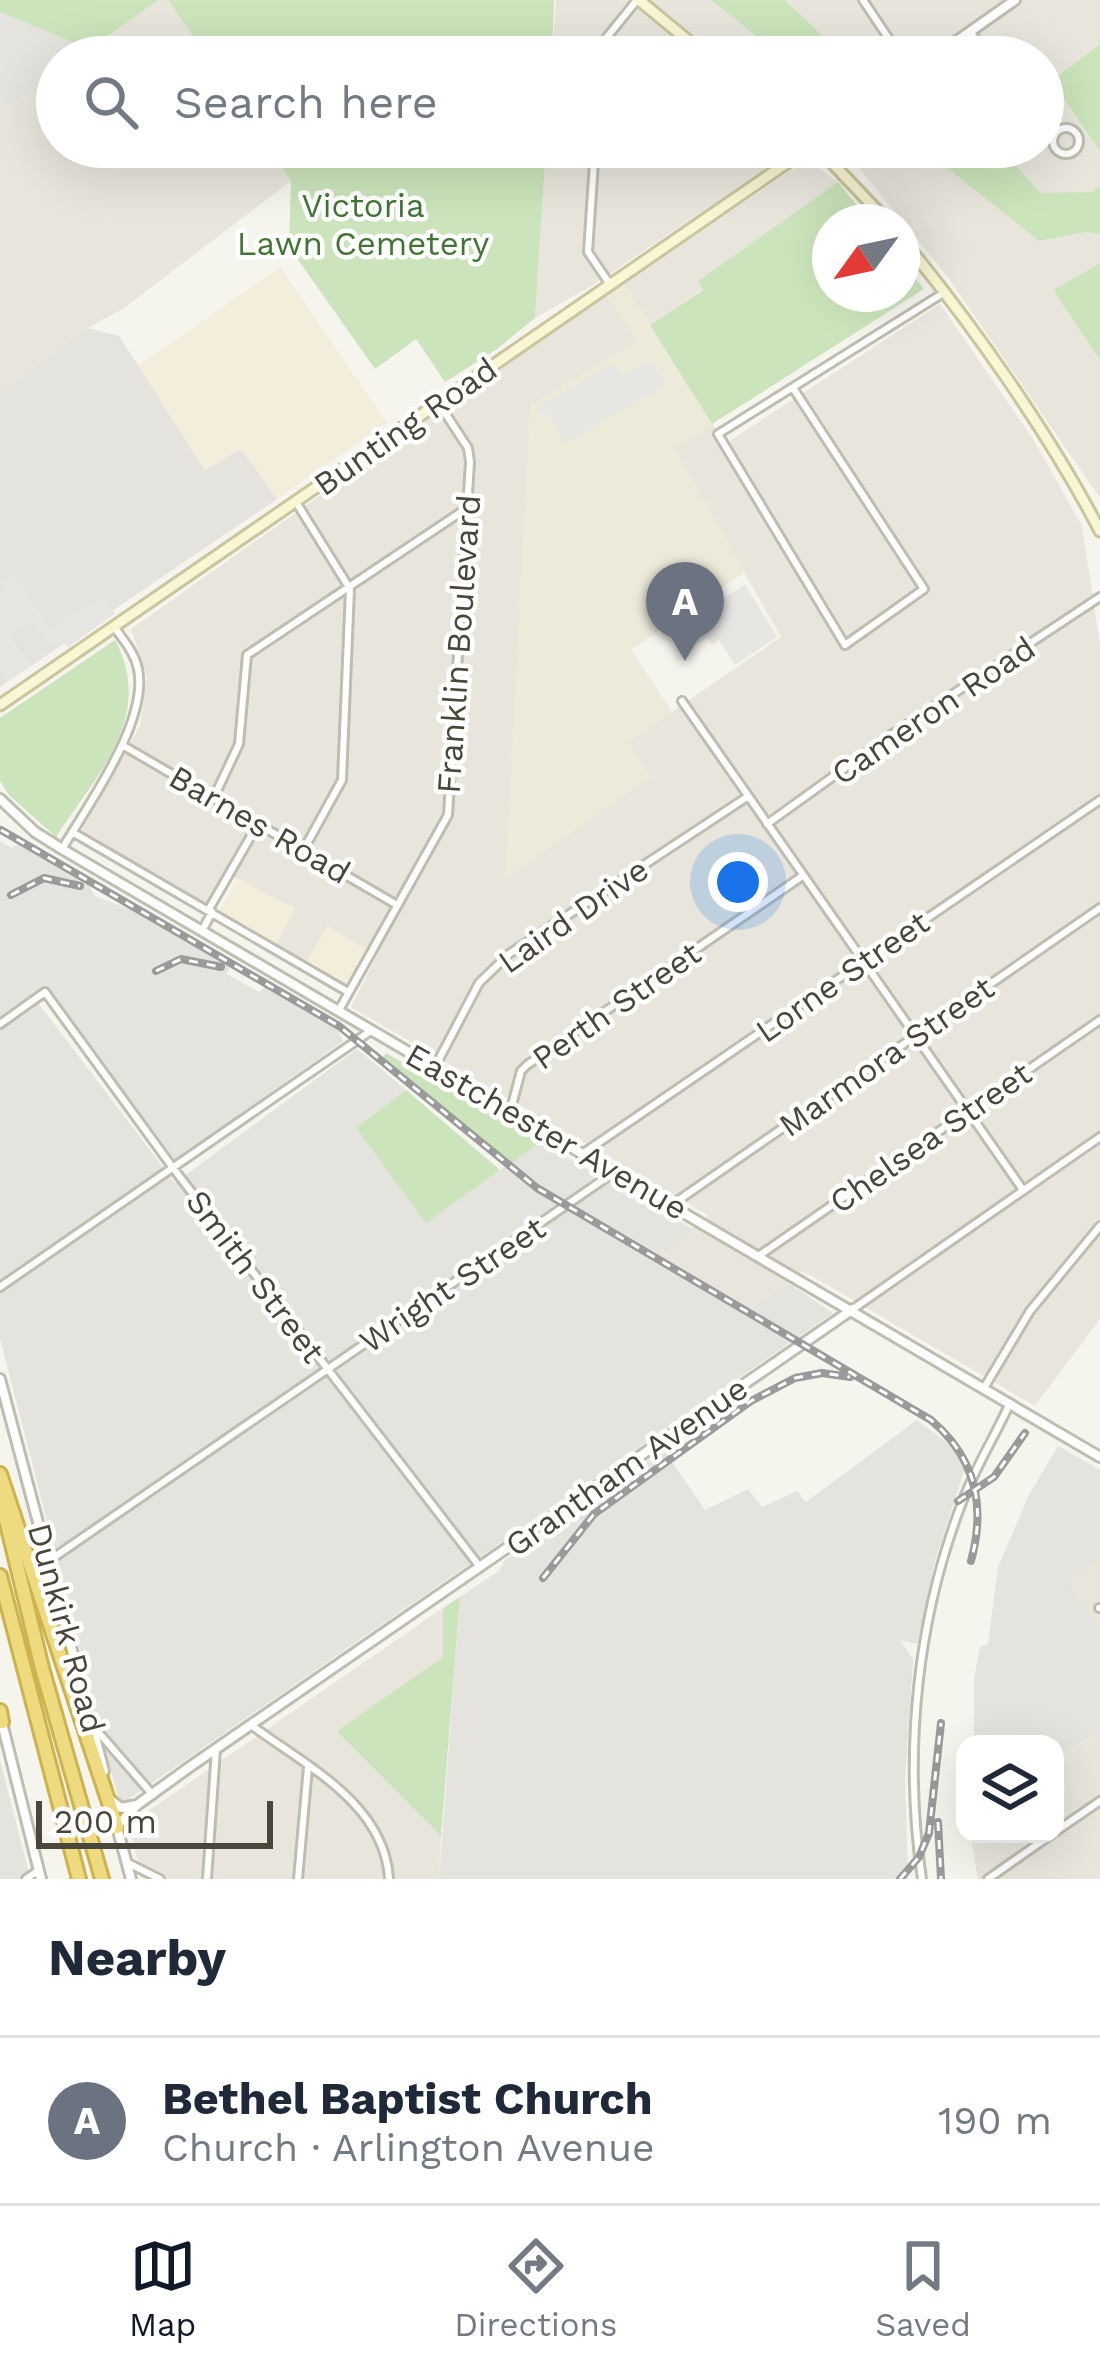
<!DOCTYPE html>
<html lang="en">
<head>
<meta charset="utf-8">
<style>
  :root { --surface:#fff; --page:#f6f6f7; --text:#1f2937; --muted:#747a83; --line:#e0e1e3; --accent:#111827 }
  body { margin:0; font-family:"Work Sans",sans-serif; background:var(--page); color:var(--text) }
  .controls { position:absolute; right:36px; bottom:36px; display:grid; overflow:hidden; border-radius:24px; box-shadow:0 12px 48px #0002 }
  .controls button { width:108px; height:108px; display:grid; place-items:center; padding:0; border:0; border-bottom:3px solid var(--line); background:var(--surface); color:var(--text); font:60px sans-serif }
  .compass { position:absolute; left:812px; top:204px; width:108px; height:108px; border-radius:50%; background:var(--surface); box-shadow:0 12px 48px #0002; rotate:237deg }
  .scale { position:absolute; left:36px; bottom:30px; width:237px; box-sizing:border-box; padding-left:12px; border:6px solid #49463b; border-top:0; font-size:33px; line-height:42px; white-space:nowrap; color:#49463b; -webkit-text-stroke:9px #fff; paint-order:stroke }
  .you { position:absolute; left:738px; top:882px; width:42px; height:42px; margin:-30px; border:9px solid #fff; border-radius:50%; background:#1a73e8; box-shadow:0 0 0 18px #1a73e833 }
  .badge { display:grid; place-items:center; width:78px; height:78px; border-radius:50%; background:var(--accent); color:#fff; font-size:39px; font-weight:700 }
  .pin { position:absolute; translate:-50% -99px; filter:drop-shadow(0 3px 6px #0008) }
  .pin::after { content:''; position:absolute; top:63px; width:42px; height:36px; background:inherit; clip-path:polygon(0 0,100% 0,50% 100%) }
  .list { margin:0; padding:0; list-style:none }
  h2 { display:flex; justify-content:space-between; align-items:center; height:156px; margin:0; padding:0 48px; font-size:51px }
  h2 small { font-size:39px; font-weight:400; color:var(--muted) }
  .list li { display:grid; grid-template-columns:78px 1fr auto; gap:36px; align-items:center; box-sizing:border-box; height:168px; padding:0 48px; border-top:3px solid var(--line) }
  .list b { display:block; font-size:45px; white-space:nowrap }
  .list p { margin:0; font-size:39px; white-space:nowrap; color:var(--muted) }
  .list em { font-size:39px; font-style:normal; color:var(--muted) }
  .icon { flex:none; width:66px; height:66px; fill:none; stroke:currentColor; stroke-width:2; stroke-linecap:round; stroke-linejoin:round }
  .map { position:relative; flex:none; width:1100px; height:1879px; overflow:hidden }
  .search { position:absolute; background:var(--surface); box-shadow:0 12px 48px #0002; left:36px; right:36px; top:36px; height:132px; display:flex; align-items:center; gap:30px; box-sizing:border-box; padding:0 42px; border-radius:66px; color:var(--muted); font-size:45px }
  .sheet { height:324px; background:var(--surface) }
  nav { display:flex; justify-content:space-around; align-items:center; box-sizing:border-box; height:168px; border-top:3px solid var(--line); background:var(--surface); font-size:33px; color:var(--muted) }
  nav a { display:grid; justify-items:center; gap:6px }
  nav .on { color:var(--accent) }
  .map>svg:first-child { display:block }
  .residential { fill:#e8e6dc }
  .commercial { fill:#f3eddb }
  .industrial { fill:#e5e3de }
  .education { fill:#ecead9 }
  .green { fill:#cbe4bb }
  .parking { fill:#e7e6e3 }
  .lines { fill:none; stroke-linecap:round; stroke-linejoin:round }
  .minor-casing { stroke:#bfbdb0; stroke-width:12 }
  .tertiary-casing { stroke:#bfbdb0; stroke-width:14 }
  .secondary-casing { stroke:#c9c59e; stroke-width:15 }
  .motorway-casing { stroke:#ccb34f; stroke-width:18 }
  .minor { stroke:#fff; stroke-width:6 }
  .tertiary { stroke:#fff; stroke-width:8 }
  .secondary { stroke:#f9f6d3; stroke-width:9 }
  .motorway { stroke:#eedb7f; stroke-width:12 }
  .rail-casing { stroke:#9a9a9a; stroke-width:8 }
  .rail { stroke:#fff; stroke-width:3; stroke-dasharray:9; stroke-linecap:butt }
  .labels { text-anchor:middle; stroke-width:9; stroke-linejoin:round; paint-order:stroke }
  .park-label { font-size:33px; fill:#427534; stroke:#fff }
  .street-label { font-size:33px; fill:#49463b; stroke:#fff }
</style>
</head>
<body>
<div class="map">
<svg width="1100" height="1879" viewBox="0 0 1100 1879">
  <rect width="100%" height="100%" fill="#f5f4ed"/>
  <path class="residential" d="M159 0H168L207 57H78Z
    M556 0H711L782 57H552Z
    M785 0H1100V44L1051 82 1100 151V186L1092 192 1040 194 1000 147H1043V57H845Z
    M57 72V147H268L291 181 124 308 88 328 0 393V112Z
    M546 147H798L593 285 535 318Z
    M836 147H888L906 166 941 163 1039 241 1087 232 1100 234V263L1053 290 1100 360V498L947 276 860 169Z
    M807 160 838 182 699 281 703 289 650 325 624 282Z
    M606 294 638 341 505 877 650 777 628 742 781 637 674 449 712 424 728 442 940 304 1033 439 1082 526 1100 646V1319L1035 1406 803 1271 752 1310 658 1256 708 1215 351 1007 377 955 369 951 305 965 275 946 294 908 226 873 207 907 79 834 140 726 147 677 131 629Z
    M1100 1557V1627L1069 1581Z
    M443 1608V1657L338 1731 441 1836 439 1879H143L128 1825Z
    M1100 1730V1879H978L970 1834H1055V1760Z"/>
  <path class="commercial" d="M280 267 387 423 277 499 241 449 206 471 138 366Z
    M238 878 295 909 275 946 218 915Z
    M327 926 369 951 346 989 305 965Z"/>
  <path class="industrial" d="M0 12 89 49 78 57H57V72L0 112Z
    M88 328 119 336 205 470 241 449 277 499 0 687V393Z
    M0 841 12 848 19 844 89 885 95 896 132 910 230 966 227 974 259 992 265 987 337 1028 343 1041 175 1160 43 988 32 995 175 1183 357 1049 406 1090 356 1128 426 1222 540 1142 693 1229 659 1256 752 1309 788 1283 833 1313 120 1805 0 1338Z
    M917 1420 950 1445 965 1468 935 1561 917 1644 900 1640 913 1659 905 1779 908 1879H439L460 1597 500 1570 504 1561 664 1450 705 1510 748 1489 762 1507 797 1491 806 1502Z
    M1058 1446 1100 1470V1557L1069 1582 1100 1627V1730L1055 1760V1744H974V1678L980 1647 988 1644 998 1567 1029 1495Z
    M0 1760 29 1873 19 1879H0Z"/>
  <path class="education" d="M624 282 712 424 675 449 745 572 631 650 672 712 629 742 650 777 505 879 530 405 637 341 606 294Z"/>
  <path class="green" d="M0 0H159L89 49 0 12Z
    M168 0H554L552 57H207Z
    M711 0H785L845 57H782Z
    M1100 44V151L1051 81Z
    M268 147H546L535 318 497 349 445 382 416 339 375 369 289 247 291 181Z
    M888 147H1000L1040 193 1092 192 1100 186V234L1087 232 1039 241 941 163 905 166Z
    M838 182 870 222H830V294H902V262L924 289 712 424 650 325 703 290 698 281Z
    M1100 263V360L1053 290Z
    M115 640C156 717 96 775 56 837L9 795 0 781V718Z
    M386 1053 540 1142 510 1164 383 1057Z
    M406 1090 500 1170 426 1223 356 1128Z
    M460 1597 441 1836 337 1731 443 1657V1608Z"/>
  <path class="parking" d="M651 360 665 385 565 443 547 411 538 415 535 409 614 363 622 376Z
    M12 574 51 629 103 596 115 614 68 647 62 640 52 647 32 621 10 636 31 666 7 682 0 672V594L5 590 0 582Z
    M745 584 777 637 735 665 719 640 713 645 707 638 681 652 669 635Z"/>
  <g class="lines">
    <g class="minor-casing">
      <path id="minor" d="M863 0 901 57
        M970 31 988 57
        M600 57 603 42 637 0
        M1053 141a13 13 0 1 1 26 0a13 13 0 1 1-26 0Z
        M595 147 588 252 609 283
        M594 161H625L632 147
        M793 388 924 589 845 645 718 434 945 292
        M296 502 350 589 342 780 304 849
        M682 701 1023 1190
        M122 745 397 905
        M214 797 239 744 247 655 467 508
        M767 824 888 737 1100 597
        M72 832 348 992
        M62 849C88 805 149 721 138 669 135 653 124 641 115 628
        M209 909 259 822
        M203 929 212 912
        M339 1010 448 815 470 462 468 448 438 402
        M0 1024 45 992 173 1168 480 1567
        M436 1065 479 983 509 954 747 797
        M511 1109 521 1071 527 1065 801 877
        M585 1152 1100 800
        M673 1204 1100 908
        M760 1255 1100 1020
        M0 1287 372 1030
        M853 1309 1100 1137
        M984 1388 1030 1311 1100 1226
        M50 1560 613 1173
        M1099 1608H1100
        M251 1725C305 1765 385 1804 389 1879
        M93 1726 153 1795
        M1055 1832 1100 1801
        M126 1862 160 1879
        M26 1879 39 1870
        M207 1879 216 1749
        M298 1879 308 1767
        M922 1879C903 1752 917 1615 965 1495 978 1463 996 1434 1010 1403
        M988 1879 1052 1834"/>
    </g>
    <g class="tertiary-casing">
      <path id="tertiary" d="M934 57 1015 0
        M0 799 35 832 62 849 1100 1457
        M0 1379 104 1771
        M2 1723 41 1879
        M111 1800 121 1808 137 1805
        M118 1825 137 1805 191 1766 853 1309
        M117 1827 131 1879"/>
    </g>
    <g class="secondary-casing">
      <path id="secondary" d="M639 0 708 57
        M817 147 888 222
        M902 239C972 324 1049 433 1100 531
        M0 705 810 147"/>
    </g>
    <g class="motorway-casing">
      <path id="motorway" d="M0 1474 117 1827
        M0 1495 42 1668 102 1879
        M0 1576 79 1879
        M0 1711 2 1722"/>
    </g>
    <use href="#minor" class="minor"/>
    <use href="#tertiary" class="tertiary"/>
    <use href="#secondary" class="secondary"/>
    <use href="#motorway" class="motorway"/>
    <g class="rail-casing">
      <path id="rail" d="M1 830 339 1026 537 1188 931 1420C976 1458 986 1506 971 1561
        M11 895 44 878 80 886
        M156 971 181 959 221 967
        M958 1501 994 1477 1025 1433
        M543 1578 594 1514 751 1401 795 1378 822 1373 850 1377
        M938 1822 941 1879
        M900 1879 919 1857 929 1833 941 1723"/>
    </g>
    <use href="#rail" class="rail"/>
  </g>
  <g class="labels">
    <g class="park-label">
      <text x="363" y="217">Victoria<tspan x="363" dy="38">Lawn Cemetery</tspan></text>
    </g>
    <g class="street-label">
      <text transform="translate(405 426) rotate(-35)" y="12">Bunting Road</text>
      <text transform="translate(458 644) rotate(-86)" y="12">Franklin Boulevard</text>
      <text transform="translate(933 710) rotate(-34)" y="12">Cameron Road</text>
      <text transform="translate(260 824) rotate(30)" y="12">Barnes Road</text>
      <text transform="translate(573 915) rotate(-35)" y="12">Laird Drive</text>
      <text transform="translate(842 976) rotate(-35)" y="12">Lorne Street</text>
      <text transform="translate(616 1005) rotate(-35)" y="12">Perth Street</text>
      <text transform="translate(886 1056) rotate(-35)" y="12">Marmora Street</text>
      <text transform="translate(547 1131) rotate(30)" y="12">Eastchester Avenue</text>
      <text transform="translate(930 1137) rotate(-35)" y="12">Chelsea Street</text>
      <text transform="translate(256 1276) rotate(53)" y="12">Smith Street</text>
      <text transform="translate(452 1284) rotate(-34)" y="12">Wright Street</text>
      <text transform="translate(626 1466) rotate(-35)" y="12">Grantham Avenue</text>
      <text transform="translate(67 1628) rotate(75)" y="12">Dunkirk Road</text>
    </g>
  </g>
</svg>
<div class="controls">
<button><svg class="icon" aria-label="layers" viewBox="0 0 24 24"><path d="M12 4l9 5-9 5-9-5zM3 14l9 5 9-5"/></svg></button>
</div>
<svg class="compass" viewBox="-18 -18 36 36"><path d="M0-13l5 13h-10z" fill="#e53935"/><path d="M0 13l5-13h-10z" fill="#747a83"/></svg>
<div class="scale">200 m</div>
<div class="you"></div>
<div class="pin badge" style="left:685px;top:661px;background:#6b7280">A</div>
<div class="search"><svg class="icon" aria-label="search" viewBox="0 0 24 24"><circle cx="10" cy="10" r="6"/><path d="M15 15l6 6"/></svg>Search here</div>
</div>
<section class="sheet">
<h2>Nearby<small></small></h2>
<ul class="list">
<li><span class="badge" style="background:#6b7280">A</span><div><b>Bethel Baptist Church</b><p>Church · Arlington Avenue</p></div><em>190 m</em></li>
</ul>
</section>
<nav>
<a class="on"><svg class="icon" aria-label="map" viewBox="0 0 24 24"><path d="M3 6l6-2 6 2 6-2v14l-6 2-6-2-6 2zM9 4v14M15 6v14"/></svg>Map</a>
<a><svg class="icon" aria-label="directions" viewBox="0 0 24 24"><path d="M12 3l9 9-9 9-9-9zM9 14v-3h6M13 9l2 2-2 2"/></svg>Directions</a>
<a><svg class="icon" aria-label="saved" viewBox="0 0 24 24"><path d="M7 4h10v16l-5-4-5 4z"/></svg>Saved</a>
</nav>
</body>
</html>
